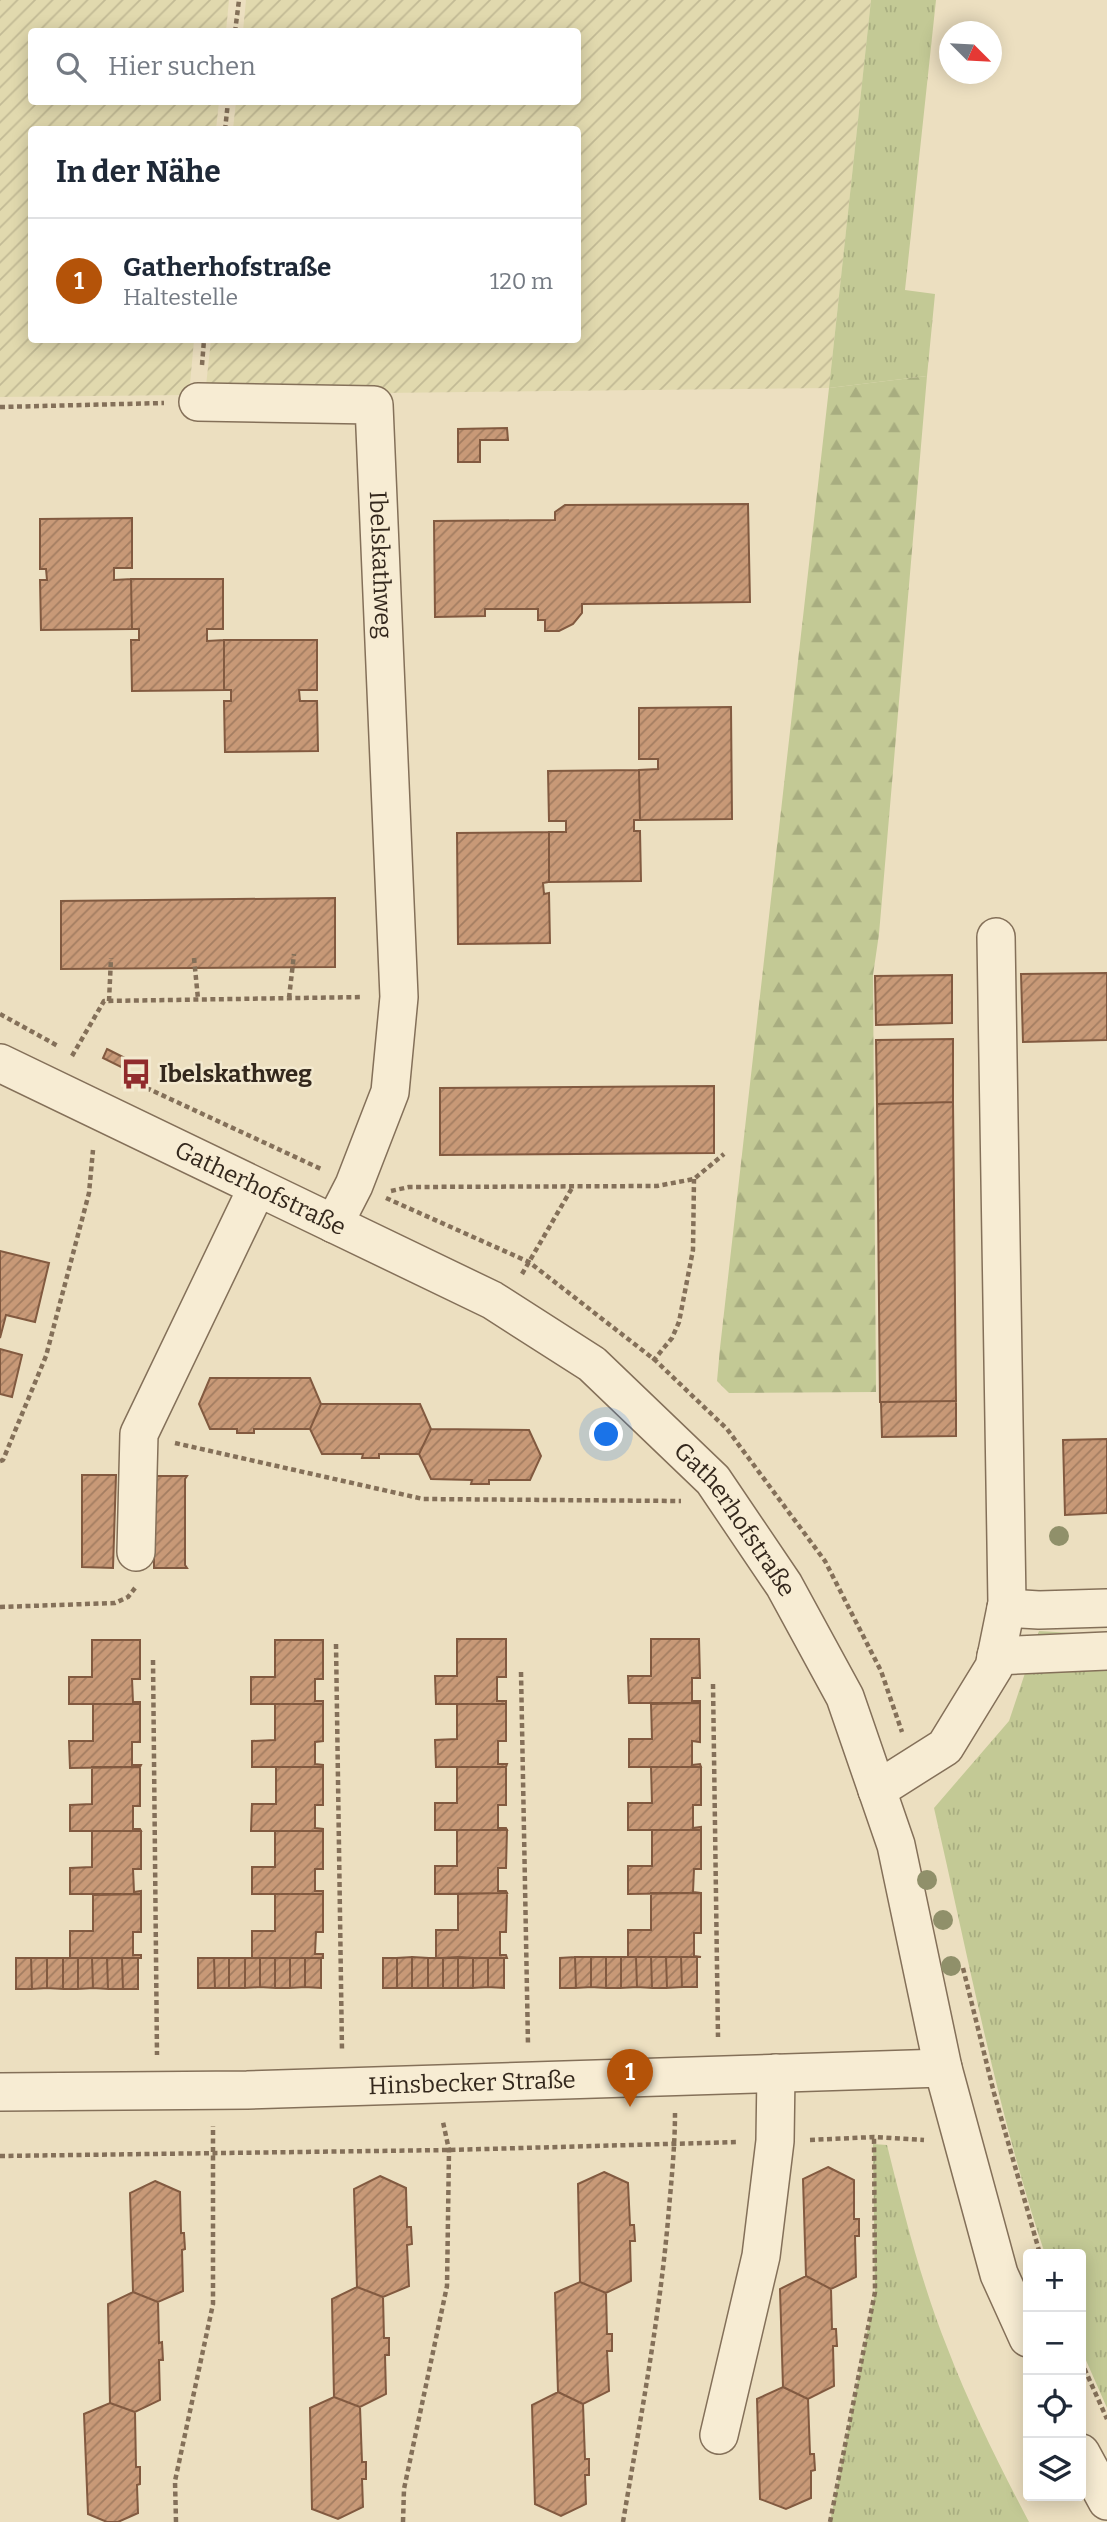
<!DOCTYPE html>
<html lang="de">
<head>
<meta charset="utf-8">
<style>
  :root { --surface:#fff; --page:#f2f2f3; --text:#1f2937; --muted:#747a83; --line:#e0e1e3; --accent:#b45309 }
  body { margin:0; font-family:Bitter,serif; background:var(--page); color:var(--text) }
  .controls { position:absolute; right:21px; bottom:21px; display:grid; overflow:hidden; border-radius:7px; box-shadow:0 4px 18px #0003 }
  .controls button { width:63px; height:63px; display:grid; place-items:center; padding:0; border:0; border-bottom:2px solid var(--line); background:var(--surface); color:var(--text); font:35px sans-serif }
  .compass { position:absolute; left:939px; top:21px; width:63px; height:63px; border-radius:50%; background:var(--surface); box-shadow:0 4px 18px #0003; rotate:114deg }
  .you { position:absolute; left:607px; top:1435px; width:24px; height:24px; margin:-18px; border:5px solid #fff; border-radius:50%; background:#1a73e8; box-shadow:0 0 0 10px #1a73e833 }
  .badge { display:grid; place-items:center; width:46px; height:46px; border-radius:50%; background:var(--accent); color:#fff; font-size:23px; font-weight:700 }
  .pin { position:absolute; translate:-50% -58px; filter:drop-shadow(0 2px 4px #0008) }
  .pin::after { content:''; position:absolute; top:37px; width:24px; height:21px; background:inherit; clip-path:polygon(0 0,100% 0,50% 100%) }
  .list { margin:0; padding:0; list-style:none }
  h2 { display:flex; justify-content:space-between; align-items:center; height:91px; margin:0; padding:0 28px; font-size:30px }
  h2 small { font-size:23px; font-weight:400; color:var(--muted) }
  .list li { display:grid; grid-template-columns:46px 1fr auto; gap:21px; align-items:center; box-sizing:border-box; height:126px; padding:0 28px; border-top:2px solid var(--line) }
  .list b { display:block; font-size:26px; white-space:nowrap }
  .list p { margin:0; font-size:23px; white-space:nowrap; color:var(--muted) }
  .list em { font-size:23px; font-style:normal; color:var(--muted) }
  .icon { flex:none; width:38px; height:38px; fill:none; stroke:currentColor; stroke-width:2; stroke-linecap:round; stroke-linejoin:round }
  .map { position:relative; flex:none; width:1107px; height:2522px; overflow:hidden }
  .search { position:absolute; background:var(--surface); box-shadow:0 4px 18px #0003; left:28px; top:28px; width:553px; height:77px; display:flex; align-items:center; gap:18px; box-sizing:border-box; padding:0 24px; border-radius:7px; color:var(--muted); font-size:26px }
  .panel { position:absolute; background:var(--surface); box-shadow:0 4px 18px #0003; left:28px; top:126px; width:553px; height:217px; border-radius:7px }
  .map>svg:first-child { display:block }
  .farmland { fill:url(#farmland-furrows) }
  .grass { fill:url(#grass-tufts) }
  .forest { fill:url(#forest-firs) }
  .building { fill:url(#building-hatch); stroke:#825a40; stroke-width:2 }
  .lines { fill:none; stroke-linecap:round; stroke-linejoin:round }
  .minor-casing { stroke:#847059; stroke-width:40 }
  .path { stroke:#847059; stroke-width:4.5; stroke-dasharray:5 3.5; stroke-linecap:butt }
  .minor { stroke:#f7ecd3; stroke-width:37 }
  .tree { fill:#90906a }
  .labels { text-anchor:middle; stroke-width:5; stroke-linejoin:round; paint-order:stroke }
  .street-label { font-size:24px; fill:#34281d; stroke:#f3e9cf }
  .poi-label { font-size:24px; font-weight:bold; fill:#34281d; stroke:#f3e9cf; text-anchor:start }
</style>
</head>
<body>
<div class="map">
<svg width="1107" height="2522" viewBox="0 0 1107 2522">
  <defs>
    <pattern id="farmland-furrows" width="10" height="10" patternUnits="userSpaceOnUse" patternTransform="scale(1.75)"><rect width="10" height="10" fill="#e1d9ae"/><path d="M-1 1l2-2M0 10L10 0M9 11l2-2" fill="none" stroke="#c2ba95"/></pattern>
    <pattern id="grass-tufts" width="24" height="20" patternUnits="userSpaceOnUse" patternTransform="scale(1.75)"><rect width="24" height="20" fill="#c3c995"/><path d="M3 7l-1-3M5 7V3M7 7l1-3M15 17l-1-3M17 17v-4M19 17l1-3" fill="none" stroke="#a8ad80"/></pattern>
    <pattern id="forest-firs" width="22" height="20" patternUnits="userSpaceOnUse" patternTransform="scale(1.75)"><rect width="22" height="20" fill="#c3c995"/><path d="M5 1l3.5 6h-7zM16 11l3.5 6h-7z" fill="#a8ad80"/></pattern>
    <pattern id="building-hatch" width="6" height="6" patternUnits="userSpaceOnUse" patternTransform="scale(1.75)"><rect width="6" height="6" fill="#c89977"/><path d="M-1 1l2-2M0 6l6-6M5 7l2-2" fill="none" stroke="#a37d61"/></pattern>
  </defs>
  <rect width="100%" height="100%" fill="#ecdfc0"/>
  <path class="farmland" d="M0 0H229L226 31 32 32V102H219L216 129 32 130V340H194L189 395 0 397Z
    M246 0H871L829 388 205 395 211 340H578V130L233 129 236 102H578V32L243 31Z"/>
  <path class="grass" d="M871 0H936L905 290 935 294 927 376 829 388Z
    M1039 1631 1107 1635V2408L1081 2349V2254H1045C997 2111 968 1956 934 1808L1009 1721Z
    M873 2144 887 2145C904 2213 921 2282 947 2347 970 2407 999 2465 1029 2522H830L875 2292Z"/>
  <path class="forest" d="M927 376 879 934 873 975 876 1392 729 1393 717 1381 720 1348 829 388Z"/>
  <path class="building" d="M507 428 508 440H480V462H458V429Z
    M748 504 750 602 582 604V613L573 624 559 631H545V620H538V609H485V616L435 617 434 521 555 520V512L565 505Z
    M132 518V568H114V580L131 579 132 629 41 630 40 580H47L46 569H40V519Z
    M131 579H223V629H207V641L224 640V690L132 691 131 640H139V629H132Z
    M224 640H317V690H299L300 701H317L318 751 225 752 224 701H231V690H224Z
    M731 707 732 819 640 820 639 770 658 769V759H639V708Z
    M639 770 640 820H634V831H640L641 881 549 882V832H566V821H549L548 771Z
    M549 832V882L543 883 544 894 549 893 550 943 458 944 457 833Z
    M335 898V967L61 969V901Z
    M1107 973V1040L1023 1042 1021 974Z
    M952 975V1023L876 1025 875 976Z
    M953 1039V1102L877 1104 876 1040Z
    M107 1049 127 1059 123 1068 103 1058Z
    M714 1086V1153L440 1155V1088Z
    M953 1102 956 1401 880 1402 877 1104Z
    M0 1251 49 1263 35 1322 6 1315 0 1338Z
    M0 1349 22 1355 12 1397 0 1394Z
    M210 1378H310L321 1404 310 1429H254V1433H237V1429H210L199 1404Z
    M956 1401V1436L882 1437 881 1402Z
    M321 1404H420L431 1429 419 1454H379V1458H362L363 1454H322L310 1429Z
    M431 1429 529 1430 541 1456 530 1480H489V1484H471L472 1480 431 1479 419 1454Z
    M1107 1439V1513L1065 1515 1063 1440Z
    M82 1475H116L113 1568 82 1567Z
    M154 1476H187L185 1479V1565L187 1568H154Z
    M457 1639H506V1677H497V1701H506V1704H436L435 1676H457Z
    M651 1639H699L700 1678H692V1701H700V1703H629L628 1676H651Z
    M92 1640H140V1679H132L133 1702H140V1704H69V1677H92Z
    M275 1640H323V1679H315V1701H323V1704H251V1677H275Z
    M700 1703V1742L692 1741V1765L700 1764 701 1767H629V1739H652L651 1704Z
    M93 1704H140V1742H132V1765H141L140 1767 70 1768 69 1741H93Z
    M275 1704H323V1741L315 1742V1764L323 1765V1767H252V1741L275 1740Z
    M457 1704H506V1741H498V1764H507L506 1767H436L435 1740 457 1739Z
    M92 1767H140V1806H133V1829H140L141 1831H70V1805L92 1804Z
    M276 1767H323V1805H315V1828L323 1829V1831H251L252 1804H276Z
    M457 1767H506V1805H498V1828H506L507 1830H435V1803H457Z
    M651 1767H701V1805H693V1828L701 1827V1830H628V1803H652Z
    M457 1830H507L506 1868H498V1891H506L507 1893 435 1894V1866H457Z
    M652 1830H701V1869H694L693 1892 701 1893 628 1894V1866H652Z
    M92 1831H141V1869H133L134 1892 141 1891V1894H70V1868L92 1867Z
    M275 1831H323V1869H315V1891H323V1894H252V1867H275Z
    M507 1893 506 1932H500V1955H506L507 1958H436V1930H458V1894Z
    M651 1893H701V1933H694V1956L701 1957H628V1930H651Z
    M141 1894V1932H133V1955H141V1958H70V1931H93V1895Z
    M275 1894H323V1932H316L315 1954H323V1958H252V1931H275Z
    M412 1957V1988H397V1958Z
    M412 1957 428 1958V1988H412Z
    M458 1957V1988H443V1958Z
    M458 1957 473 1958V1988H458Z
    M575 1957H591V1987L576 1988Z
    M575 1957 576 1988H560V1958Z
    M591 1957H606V1988L591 1987Z
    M606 1957H621V1988H606Z
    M621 1957H636L637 1987 621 1988Z
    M636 1957H651L652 1988 637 1987Z
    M651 1957H666L667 1988H652Z
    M666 1957H681L682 1987 667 1988Z
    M681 1957H697V1987H682Z
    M16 1958H31L32 1989H16Z
    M31 1958H47V1988L32 1989Z
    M47 1958H63V1989L47 1988Z
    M63 1958H78V1989H63Z
    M78 1958H92L93 1988 78 1989Z
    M92 1958H107L108 1989 93 1988Z
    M107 1958H122L123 1989H108Z
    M122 1958H138V1989H123Z
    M198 1958H214L215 1988H198Z
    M214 1958H229V1988H215Z
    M229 1958H245V1988H229Z
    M245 1958H260V1987L245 1988Z
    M260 1958H275V1988L260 1987Z
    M275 1958H290V1988H275Z
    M290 1958H305V1987L290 1988Z
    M305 1958H321V1988L305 1987Z
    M383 1958H397V1988H383Z
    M428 1958H443V1988H428Z
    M473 1958H488V1987L473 1988Z
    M488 1958H504V1988L488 1987Z
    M828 2167 854 2180V2219H859V2236H855L856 2277 831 2289 806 2276 803 2179Z
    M604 2172 628 2183 630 2225H634L635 2241H630L631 2281 606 2293 580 2282 578 2184Z
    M380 2176 406 2188 407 2227H411L412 2244 407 2245 409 2286 383 2297 357 2287 354 2189Z
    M155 2181 180 2192 181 2233H184L185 2249 182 2250 183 2291 158 2302 133 2292 130 2193Z
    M806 2276 831 2289 832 2329H836L837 2346H833L834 2386 808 2399 783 2387 780 2289Z
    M580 2282 606 2293 607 2334H612V2351H607L609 2391 583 2404 558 2392 555 2293Z
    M357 2287 383 2297 384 2338H389V2355H385L386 2394 360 2407 334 2397 332 2299Z
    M133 2292 158 2302 159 2343 162 2342 163 2360H159L160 2400 135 2412 110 2403 108 2304Z
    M783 2387 808 2399 810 2454H814L815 2470 811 2471V2498L786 2509 760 2499 757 2399Z
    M558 2392 583 2404 585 2459H589V2475H585L586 2504 561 2516 535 2504 532 2405Z
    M334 2397 360 2407 362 2462H366V2479H362L363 2507 338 2519 312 2509 310 2408Z
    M110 2403 135 2412 136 2467H140V2484L137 2485 138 2513 118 2522H107L88 2514 84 2414Z"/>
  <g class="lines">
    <g class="minor-casing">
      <g id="minor">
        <path id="s1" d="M198 402 374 405 399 997 390 1092 354 1185 334 1224"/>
        <path id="s2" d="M0 1063 492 1300 592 1364 713 1480 784 1585 845 1697 896 1845 943 2068 999 2274 1028 2338"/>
        <path d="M136 1552 139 1434 257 1188"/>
        <path d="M1006 1608 1039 1610 1107 1608"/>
        <path d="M996 1656 1107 1651"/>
        <path d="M877 1790 945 1747 994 1667 1007 1603 996 937"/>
        <path id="s3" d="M0 2092 247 2090 943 2068"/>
        <path d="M719 2435 761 2256 775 2141 776 2073"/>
        <path d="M1081 2453 1107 2501"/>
      </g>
    </g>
    <path class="path" d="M235 32 239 0
      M225 130 228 102
      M202 365 204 340
      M0 407 164 403
      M194 958 198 999
      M289 998 294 954
      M109 1001 111 958
      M0 1014 58 1046
      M72 1056 104 1001 363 997
      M123 1077 321 1169
      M391 1191 409 1187 657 1186 694 1179 724 1154
      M386 1198 529 1262 655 1360 727 1429 825 1561 881 1671 902 1732
      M522 1274 572 1188
      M653 1361 672 1338 679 1322 693 1250 694 1179
      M175 1443 423 1499 681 1501
      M0 1461 3 1460 46 1356 89 1193 93 1150
      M0 1607 115 1603 128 1597 135 1588
      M336 1644 342 2051
      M153 1660 157 2055
      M521 1672 528 2045
      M713 1684 718 2037
      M963 1968 994 2093 1040 2254
      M810 2140 874 2137 924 2140
      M0 2156 449 2150 739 2142
      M1081 2361 1107 2419
      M176 2522 175 2481 213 2304V2126
      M403 2522 404 2489 447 2286 449 2150 443 2122
      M623 2522C640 2421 659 2321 668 2220 671 2184 675 2148 675 2113
      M830 2522 875 2292 874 2137"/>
    <use href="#minor" class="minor"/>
  </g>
  <g class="tree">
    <circle cx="1059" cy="1536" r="10"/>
    <circle cx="927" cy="1880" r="10"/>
    <circle cx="943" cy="1920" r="10"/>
    <circle cx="951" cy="1966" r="10"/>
  </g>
  <defs>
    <g id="bus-bare" transform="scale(2.415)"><path d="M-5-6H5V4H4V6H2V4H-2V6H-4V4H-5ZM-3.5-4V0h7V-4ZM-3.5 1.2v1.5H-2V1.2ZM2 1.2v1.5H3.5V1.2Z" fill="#902b2c" stroke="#f3e9cf" stroke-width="2.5" paint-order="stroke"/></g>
  </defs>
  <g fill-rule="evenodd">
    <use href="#bus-bare" x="136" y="1074"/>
  </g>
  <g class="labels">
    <g class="street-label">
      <text dy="8" stroke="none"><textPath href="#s1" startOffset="336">Ibelskathweg</textPath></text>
      <text dy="8" stroke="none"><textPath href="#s2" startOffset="289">Gatherhofstraße</textPath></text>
      <text dy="8" stroke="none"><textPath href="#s2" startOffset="877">Gatherhofstraße</textPath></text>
      <text dy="8" stroke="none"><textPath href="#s3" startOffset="472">Hinsbecker Straße</textPath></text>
    </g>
    <g class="poi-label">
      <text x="159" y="1082">Ibelskathweg</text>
    </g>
  </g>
</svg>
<div class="controls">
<button>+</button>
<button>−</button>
<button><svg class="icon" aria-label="locate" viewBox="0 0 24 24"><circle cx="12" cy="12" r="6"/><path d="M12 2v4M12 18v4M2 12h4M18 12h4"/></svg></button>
<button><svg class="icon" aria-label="layers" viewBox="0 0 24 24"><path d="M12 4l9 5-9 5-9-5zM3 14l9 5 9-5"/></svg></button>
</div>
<svg class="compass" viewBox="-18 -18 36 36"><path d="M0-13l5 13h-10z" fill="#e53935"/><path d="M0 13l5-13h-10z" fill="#747a83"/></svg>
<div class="you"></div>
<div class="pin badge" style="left:630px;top:2107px">1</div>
<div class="search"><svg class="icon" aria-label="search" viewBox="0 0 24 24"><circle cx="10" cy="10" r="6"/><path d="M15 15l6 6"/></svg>Hier suchen</div>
<section class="panel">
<h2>In der Nähe<small></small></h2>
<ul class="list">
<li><span class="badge">1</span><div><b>Gatherhofstraße</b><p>Haltestelle</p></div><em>120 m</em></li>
</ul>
</section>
</div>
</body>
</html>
